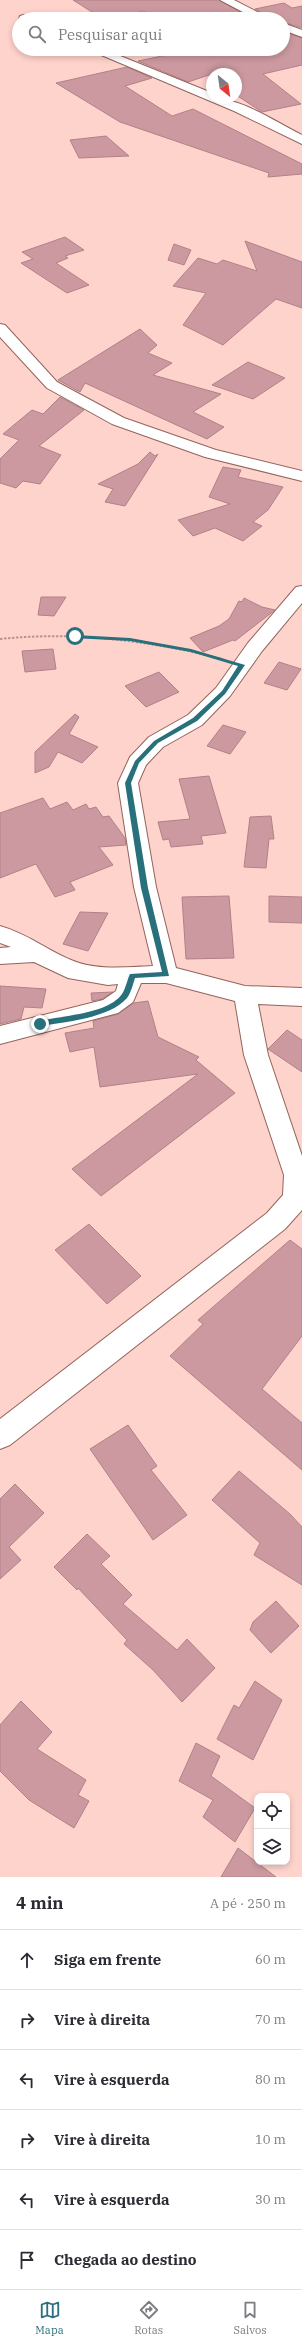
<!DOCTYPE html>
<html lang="pt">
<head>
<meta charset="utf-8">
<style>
  :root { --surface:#fff; --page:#f7f7f7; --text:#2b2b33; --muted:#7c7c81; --line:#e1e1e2; --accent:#28707c }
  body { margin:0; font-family:"IBM Plex Serif",serif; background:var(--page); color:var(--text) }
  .controls { position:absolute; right:12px; bottom:12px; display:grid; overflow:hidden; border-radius:8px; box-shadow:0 2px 6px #0003 }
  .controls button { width:36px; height:36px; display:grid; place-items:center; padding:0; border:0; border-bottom:1px solid var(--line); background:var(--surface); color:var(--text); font:20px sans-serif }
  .compass { position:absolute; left:206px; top:68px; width:36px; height:36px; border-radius:50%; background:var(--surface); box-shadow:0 2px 6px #0003; rotate:151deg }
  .stop { position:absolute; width:12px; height:12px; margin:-9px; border:3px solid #28707c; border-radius:50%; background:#fff }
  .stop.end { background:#28707c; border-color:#fff; box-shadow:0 1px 4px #0008 }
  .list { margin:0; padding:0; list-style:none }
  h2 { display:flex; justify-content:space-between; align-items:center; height:52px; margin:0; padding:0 16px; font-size:17px }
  h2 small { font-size:13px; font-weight:400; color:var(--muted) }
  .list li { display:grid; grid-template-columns:26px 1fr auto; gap:12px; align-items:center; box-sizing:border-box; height:60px; padding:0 16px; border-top:1px solid var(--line) }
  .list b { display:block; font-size:15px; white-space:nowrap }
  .list em { font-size:13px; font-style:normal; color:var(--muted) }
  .icon { flex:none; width:22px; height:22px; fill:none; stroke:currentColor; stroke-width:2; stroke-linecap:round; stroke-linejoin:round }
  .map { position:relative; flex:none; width:302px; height:1877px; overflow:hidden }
  .search { position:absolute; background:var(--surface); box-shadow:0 2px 6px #0003; left:12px; right:12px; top:12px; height:44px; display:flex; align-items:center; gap:10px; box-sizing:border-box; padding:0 14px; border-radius:22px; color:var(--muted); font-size:15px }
  .sheet { height:412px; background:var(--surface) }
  nav { display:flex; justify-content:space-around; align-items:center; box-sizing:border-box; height:56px; border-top:1px solid var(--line); background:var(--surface); font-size:11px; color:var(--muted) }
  nav a { display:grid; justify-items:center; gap:2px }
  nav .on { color:var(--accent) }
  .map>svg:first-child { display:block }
  .building { fill:#cc99a0; stroke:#b28188 }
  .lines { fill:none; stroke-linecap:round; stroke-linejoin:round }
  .minor-casing { stroke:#92645c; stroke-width:2 }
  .tertiary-casing { stroke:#92645c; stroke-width:2 }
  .path { stroke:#b8958f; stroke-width:2; stroke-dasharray:2.5 1.5; stroke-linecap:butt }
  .minor { fill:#fff; fill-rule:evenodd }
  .tertiary { fill:#fff; fill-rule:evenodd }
  .route { fill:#28707c }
</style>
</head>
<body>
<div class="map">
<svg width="302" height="1877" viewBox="0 0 302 1877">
  <rect width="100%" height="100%" fill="#fed3cb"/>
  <path class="building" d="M73 0H219L253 19H152L144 11 112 19H103Z
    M284 3 292 8 302 6V28L283 22V19H272L255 9Z
    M283 32 302 38V65L263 74 301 104 262 112 236 95V74H212V78L209 75 188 82 138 61 196 49H283Z
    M127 67 152 78 125 86 172 116 193 109 302 164V174L268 177 269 173 120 122 56 83Z
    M106 136 129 156 79 158 70 140Z
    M65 237 84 250 65 256 68 258 56 263 89 285 67 293 21 263 33 259 22 252Z
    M245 241 302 262V308L276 299 223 345 183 325 206 293 173 286 198 258 217 264 223 260 257 271Z
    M174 244 191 250 184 265 168 260Z
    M140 329 157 345 148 353 172 363 153 375 221 394 193 412 224 427 207 439 85 383 80 392 58 380Z
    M248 362 285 378 253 399 212 385Z
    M60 397 84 410 39 446 61 455 40 484 23 481 16 488 0 483V459L19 440 3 434 32 410 43 414Z
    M150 452 155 456 158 454 125 506 105 502 113 489 98 484 138 464Z
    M223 467 241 470 238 477 283 487 268 510 253 522 262 526 243 541 215 528 193 536 178 520 230 504 209 497Z
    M41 597H66L54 616 38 615Z
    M244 598 262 607 275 610 235 641 233 640 203 652 190 638 219 626 229 619 239 601 242 602Z
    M53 649 56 669 25 672 22 651Z
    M279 662 301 669 287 690 264 683Z
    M159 672 179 692 146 707 125 686Z
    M75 714 79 717 69 734 98 747 82 763 58 752 49 767 35 773V752Z
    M223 725 246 732 230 754 207 746Z
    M209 776 226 833 201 836 203 844 171 847 169 839 163 840 158 822 190 819 179 779Z
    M43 798 50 809 67 802 73 810 86 804 89 809 96 807 103 817 109 816 125 838 126 845 99 847 113 865 70 882 75 890 55 897 36 864 0 878V813Z
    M271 816 274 839H269L266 868 244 867 250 817Z
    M229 896 234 958 186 959 182 897Z
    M269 896 302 897V923L269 922Z
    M80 912 108 913 88 951 63 944Z
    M0 986 46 989 42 1008 24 1007 21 1019 0 1024Z
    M113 992 102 999 92 1001 91 993Z
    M148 1001 158 1037 199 1057 196 1060 235 1093 101 1196 72 1169 198 1074 100 1087 94 1047 70 1052 65 1033 94 1028 93 1021 118 1014 134 1003Z
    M287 1030 302 1040V1072L268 1049Z
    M89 1224 141 1276 107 1304 55 1250Z
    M290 1240 302 1249V1336L262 1389 302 1423V1470L170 1356 203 1324 198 1320Z
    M128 1425 157 1466 151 1470 187 1515 153 1540 90 1449Z
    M239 1471 290 1514 302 1527V1585L254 1555 260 1543 212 1500Z
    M15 1484 44 1513 9 1547 21 1560 0 1579V1499Z
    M87 1534 110 1556 101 1564 132 1595 123 1604 177 1650 187 1639 215 1668 182 1702 153 1670 124 1644 127 1640 78 1588 77 1590 54 1567Z
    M276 1601 299 1626 271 1653 250 1630 253 1622Z
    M255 1681 282 1700 253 1760 217 1739 234 1705 239 1708Z
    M21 1701 52 1732 37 1749 86 1780 78 1795 89 1801 74 1828 29 1800 0 1771V1725Z
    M196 1743 220 1756 211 1776 255 1808 235 1842 203 1817 213 1800 179 1781Z
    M238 1848 276 1877H221Z"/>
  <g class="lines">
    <g class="minor-casing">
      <path id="minor" d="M24 15 31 19H19L20 16Z
        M87 49H103L212 93V98C241 98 276 122 302 135V144L234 111Z
        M0 324 5 325 57 382 124 418 216 450 302 471V481L205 457 112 424 47 388 0 337Z
        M302 586V603L262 651 230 696 202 725 163 747 146 765 138 783 156 887 176 968 245 986 302 988V1006L258 1004 268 1055 302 1156V1210L285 1229 10 1445 0 1449V1419L267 1213 283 1195 284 1175 244 1055 235 1001 166 983H141L133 1002 118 1013 0 1044V1026L103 1000 116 991 118 984 108 985 68 978 34 962 0 964V948L11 947 0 943V926C28 934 45 949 71 960 96 971 127 967 153 966L134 887 118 783 130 757 149 737 188 715 216 688 248 643 296 587Z"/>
    </g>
    <g class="tertiary-casing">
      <path id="tertiary" d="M220 0H234L271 19H256Z
        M283 23 302 30V37L283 30Z"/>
    </g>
    <path class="path" d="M0 639C76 631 149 641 223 659"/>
    <use href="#minor" class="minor"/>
    <use href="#tertiary" class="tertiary"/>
  </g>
  <path class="route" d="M75 635 130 638 191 649 245 665 225 694 197 721 158 743 139 763 131 783 148 888 169 976 135 978C133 984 131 993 127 998 110 1018 65 1022 40 1026L36 1024 37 1022C60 1015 107 1015 122 994 126 988 127 980 130 974L162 972 141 888 125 783 135 761 154 741 193 718 222 691 238 666 191 652 130 641 73 638Z"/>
</svg>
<div class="controls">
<button><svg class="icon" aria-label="locate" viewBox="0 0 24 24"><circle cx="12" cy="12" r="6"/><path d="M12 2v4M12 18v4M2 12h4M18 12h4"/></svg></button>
<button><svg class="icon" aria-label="layers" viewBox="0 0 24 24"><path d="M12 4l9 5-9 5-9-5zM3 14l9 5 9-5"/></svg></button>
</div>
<svg class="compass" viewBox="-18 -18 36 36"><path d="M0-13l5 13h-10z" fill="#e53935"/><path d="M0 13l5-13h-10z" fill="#7c7c81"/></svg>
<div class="stop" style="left:75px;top:636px"></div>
<div class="stop end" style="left:40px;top:1024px"></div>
<div class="search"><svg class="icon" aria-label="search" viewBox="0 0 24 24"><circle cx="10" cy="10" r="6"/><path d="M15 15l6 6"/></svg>Pesquisar aqui</div>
</div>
<section class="sheet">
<h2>4 min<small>A pé · 250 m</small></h2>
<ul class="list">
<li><svg class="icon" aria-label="ahead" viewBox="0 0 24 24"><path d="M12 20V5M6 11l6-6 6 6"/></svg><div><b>Siga em frente</b></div><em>60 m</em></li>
<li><svg class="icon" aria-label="right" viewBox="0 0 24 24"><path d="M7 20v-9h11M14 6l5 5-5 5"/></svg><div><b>Vire à direita</b></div><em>70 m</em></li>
<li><svg class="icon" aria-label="left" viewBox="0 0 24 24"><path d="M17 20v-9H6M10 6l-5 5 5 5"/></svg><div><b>Vire à esquerda</b></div><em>80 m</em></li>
<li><svg class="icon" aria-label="right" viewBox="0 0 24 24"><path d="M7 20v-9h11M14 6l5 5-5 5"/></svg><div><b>Vire à direita</b></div><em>10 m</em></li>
<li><svg class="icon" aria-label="left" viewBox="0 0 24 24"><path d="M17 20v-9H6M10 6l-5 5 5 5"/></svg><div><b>Vire à esquerda</b></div><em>30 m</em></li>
<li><svg class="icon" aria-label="arrive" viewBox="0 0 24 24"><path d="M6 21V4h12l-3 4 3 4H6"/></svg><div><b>Chegada ao destino</b></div></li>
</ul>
</section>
<nav>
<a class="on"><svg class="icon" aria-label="map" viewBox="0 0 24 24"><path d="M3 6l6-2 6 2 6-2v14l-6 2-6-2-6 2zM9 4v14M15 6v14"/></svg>Mapa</a>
<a><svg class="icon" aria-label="directions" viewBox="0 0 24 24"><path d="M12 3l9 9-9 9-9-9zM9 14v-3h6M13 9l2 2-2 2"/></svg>Rotas</a>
<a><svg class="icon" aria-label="saved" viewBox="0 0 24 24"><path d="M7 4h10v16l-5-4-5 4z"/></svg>Salvos</a>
</nav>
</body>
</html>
